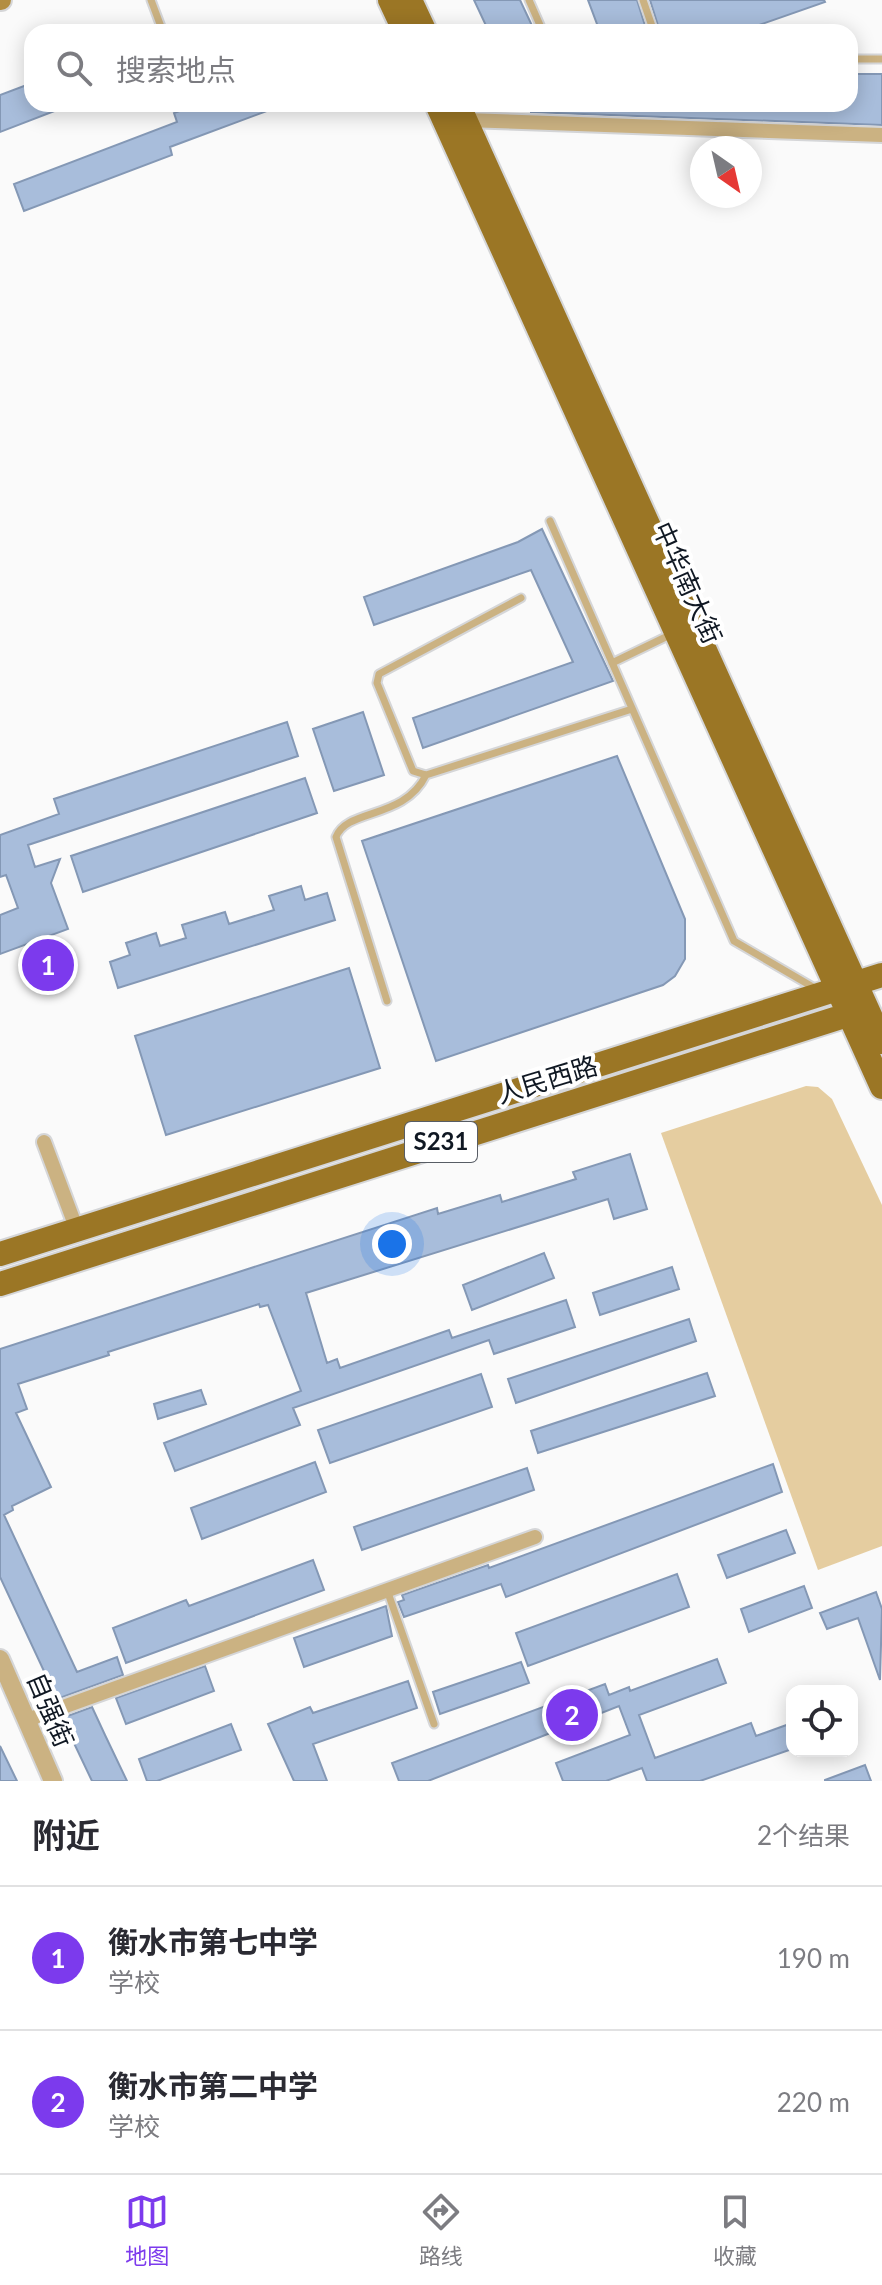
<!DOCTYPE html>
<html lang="zh">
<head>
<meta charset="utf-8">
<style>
  :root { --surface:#fff; --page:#f2f2f3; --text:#2b2b33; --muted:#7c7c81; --line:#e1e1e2; --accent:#7c3aed }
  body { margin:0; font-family:Lato,"Noto Sans SC",sans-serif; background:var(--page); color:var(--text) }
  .controls { position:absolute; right:24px; bottom:24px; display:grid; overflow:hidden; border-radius:16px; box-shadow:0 4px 20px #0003 }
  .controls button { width:72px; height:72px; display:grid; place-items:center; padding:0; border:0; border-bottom:2px solid var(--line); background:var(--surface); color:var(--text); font:40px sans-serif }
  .compass { position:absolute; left:690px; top:136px; width:72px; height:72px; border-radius:50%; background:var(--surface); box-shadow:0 4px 20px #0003; rotate:146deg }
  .you { position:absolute; left:392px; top:1244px; width:28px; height:28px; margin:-20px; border:6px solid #fff; border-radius:50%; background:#1a73e8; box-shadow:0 0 0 12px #1a73e833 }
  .badge { display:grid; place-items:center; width:52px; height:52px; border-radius:50%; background:var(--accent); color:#fff; font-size:26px; font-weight:700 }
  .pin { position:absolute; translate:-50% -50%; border:4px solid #fff; box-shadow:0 2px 8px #0006 }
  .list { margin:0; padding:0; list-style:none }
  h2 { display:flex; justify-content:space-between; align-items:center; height:104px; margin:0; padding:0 32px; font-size:34px }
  h2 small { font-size:26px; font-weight:400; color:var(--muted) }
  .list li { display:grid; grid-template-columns:52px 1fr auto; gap:24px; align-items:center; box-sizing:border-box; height:144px; padding:0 32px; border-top:2px solid var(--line) }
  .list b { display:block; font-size:30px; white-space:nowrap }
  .list p { margin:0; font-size:26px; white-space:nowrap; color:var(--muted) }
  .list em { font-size:26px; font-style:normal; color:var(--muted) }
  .icon { flex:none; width:44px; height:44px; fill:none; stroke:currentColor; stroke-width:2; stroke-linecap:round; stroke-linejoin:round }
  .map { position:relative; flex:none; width:882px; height:1781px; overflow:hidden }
  .search { position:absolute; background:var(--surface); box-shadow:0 4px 20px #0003; left:24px; right:24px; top:24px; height:88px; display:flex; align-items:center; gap:20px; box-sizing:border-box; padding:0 28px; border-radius:24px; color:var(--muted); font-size:30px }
  .sheet { height:392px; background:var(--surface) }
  nav { display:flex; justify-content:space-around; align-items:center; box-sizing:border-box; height:112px; border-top:2px solid var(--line); background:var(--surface); font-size:22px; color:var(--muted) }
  nav a { display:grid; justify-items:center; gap:4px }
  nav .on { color:var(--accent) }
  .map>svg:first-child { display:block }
  .green { fill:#e5cda0 }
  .building { fill:#a8bddb; stroke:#8498b5; stroke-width:2 }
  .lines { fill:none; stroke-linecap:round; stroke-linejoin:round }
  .service-casing { stroke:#d5d6d8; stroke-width:11 }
  .minor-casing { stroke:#d5d6d8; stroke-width:18 }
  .tertiary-casing { stroke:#d5d6d8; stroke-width:22 }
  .secondary-casing { stroke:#d5d6d8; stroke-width:24 }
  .primary-casing { stroke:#d5d6d8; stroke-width:28 }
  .service { stroke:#cbb282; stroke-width:7 }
  .minor { stroke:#cbb282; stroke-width:14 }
  .tertiary { stroke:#cbb282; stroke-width:18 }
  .secondary { stroke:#b38e41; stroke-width:20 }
  .primary { stroke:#9b7625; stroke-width:24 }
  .labels { text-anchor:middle; stroke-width:8; stroke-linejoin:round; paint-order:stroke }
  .shield { fill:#fff; stroke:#585d65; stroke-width:2 }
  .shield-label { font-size:24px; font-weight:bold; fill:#101823 }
  .street-label { font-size:26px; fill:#101823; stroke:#fff }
</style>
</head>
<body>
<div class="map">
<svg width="882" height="1781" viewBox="0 0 882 1781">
  <rect width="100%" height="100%" fill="#fafafa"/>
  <path class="green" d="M806 1086 818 1087 832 1099 882 1205V1546L818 1570 661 1133Z"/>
  <path class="building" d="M474 0H520L535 32H489Z
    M588 0H637L647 32H600Z
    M650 0H824L825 2 739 32H660Z
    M850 74H882V125L531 112V104H850Z
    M32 83V104L70 105 0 132V95Z
    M198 104 283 105 170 147 172 155 24 211 14 184 177 122 174 113Z
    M542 529 613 681 423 748 413 718 573 662 531 570 374 625 364 597 518 542Z
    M363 712 384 775 334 791 313 729Z
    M287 722 298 756 28 845 35 867 60 859 51 883 68 929 0 954V915L18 908 6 875 0 877V835L59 814 54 799Z
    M617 756 685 919V959L675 976 663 985 436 1061 362 841Z
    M305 778 317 813 83 892 71 856Z
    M301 886 305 900 327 893 335 920 118 988 110 962 130 955 126 943 156 933 160 946 186 938 182 925 225 912 229 924 274 910 269 896Z
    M349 968 380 1068 166 1135 135 1036Z
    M630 1154 647 1209 614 1219 608 1199 306 1293 327 1363 337 1359 340 1368 449 1330 452 1338 566 1300 575 1327 494 1354 489 1340 293 1408 300 1425 175 1471 164 1443 301 1391 268 1305 260 1307 259 1304 108 1352 109 1355 18 1384 27 1409 16 1413 51 1487 12 1506 13 1510 4 1515 77 1672 117 1657 123 1675 57 1699 0 1577V1349L437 1208 438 1214 500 1195 502 1202 576 1179 573 1172Z
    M544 1253 554 1278 472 1310 463 1285Z
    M672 1267 679 1289 600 1315 593 1293Z
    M689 1319 696 1341 516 1403 508 1379Z
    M707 1373 715 1396 538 1453 531 1431Z
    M481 1374 492 1407 330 1463 318 1430Z
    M201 1390 206 1404 158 1419 154 1404Z
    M315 1462 326 1492 202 1539 191 1508Z
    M773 1464 782 1492 506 1597 501 1584 404 1617 398 1602 404 1600 402 1595 488 1565 489 1568Z
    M527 1468 534 1490 362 1550 354 1527Z
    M786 1530 795 1553 727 1578 718 1555Z
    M313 1560 324 1590 126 1663 113 1628 186 1600 189 1606Z
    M677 1574 689 1607 528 1666 516 1633Z
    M804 1586 812 1608 749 1632 741 1609Z
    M876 1592 882 1609 880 1680 858 1618 827 1629 820 1613Z
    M386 1606 392 1636 304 1667 294 1638Z
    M717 1659 726 1683 639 1715 655 1758 751 1723 756 1736 792 1723V1749L700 1781H647L642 1768 606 1781H563L556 1763 630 1735 619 1706 428 1781H399L392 1763 605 1684 609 1695 629 1687 630 1691Z
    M521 1662 529 1683 440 1714 433 1692Z
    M205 1666 214 1691 126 1724 116 1698Z
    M408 1681 417 1708 313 1744 327 1781H294L268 1724 310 1707 313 1713Z
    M92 1707 105 1735 127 1781H92L62 1718Z
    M231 1724 241 1750 157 1781H147L139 1759Z
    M0 1746 17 1781H0Z
    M865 1765 871 1781H825V1780Z"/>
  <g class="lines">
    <g class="service-casing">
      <path id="service" d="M151 0 163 32
        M529 0 543 32
        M643 0 654 32
        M850 59H882
        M550 521 734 941 818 990
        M521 598 379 674 377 683 413 771 426 775 632 709
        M612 663 672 634
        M387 1001 336 837C347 808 404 820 426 775
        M387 1590 434 1724"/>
    </g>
    <g class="minor-casing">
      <path id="minor" d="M465 120 882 135
        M44 1142 77 1230
        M27 1720 535 1537"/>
    </g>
    <g class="tertiary-casing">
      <path id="tertiary" d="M0 1659 53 1781"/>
    </g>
    <g class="secondary-casing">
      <path id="secondary" d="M0 0H1"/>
    </g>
    <g class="primary-casing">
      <path id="primary" d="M390 0 405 32
        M410 0 425 32
        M437 104 882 1087
        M458 104 882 1042
        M0 1254 882 975
        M0 1284 863 1010"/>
    </g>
    <use href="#service" class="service"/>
    <use href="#minor" class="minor"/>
    <use href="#tertiary" class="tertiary"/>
    <use href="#secondary" class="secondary"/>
    <use href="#primary" class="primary"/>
  </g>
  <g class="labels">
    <rect class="shield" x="405" y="1122" width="72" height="40" rx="6"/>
    <g class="shield-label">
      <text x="441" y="1150">S231</text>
    </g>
    <g class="street-label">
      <text transform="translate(687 583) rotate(66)" y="9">中华南大街</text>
      <text transform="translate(547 1080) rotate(-17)" y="9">人民西路</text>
      <text transform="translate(50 1710) rotate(67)" y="9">自强街</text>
    </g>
  </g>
</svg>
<div class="controls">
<button><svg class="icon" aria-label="locate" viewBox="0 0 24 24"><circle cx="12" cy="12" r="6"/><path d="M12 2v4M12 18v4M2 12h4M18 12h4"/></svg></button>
</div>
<svg class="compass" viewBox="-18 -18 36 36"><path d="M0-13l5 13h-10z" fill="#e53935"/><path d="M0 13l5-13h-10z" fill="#7c7c81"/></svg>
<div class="you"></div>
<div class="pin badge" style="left:48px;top:965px">1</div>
<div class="pin badge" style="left:572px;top:1715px">2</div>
<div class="search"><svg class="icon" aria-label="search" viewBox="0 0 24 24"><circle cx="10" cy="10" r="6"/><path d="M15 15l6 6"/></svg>搜索地点</div>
</div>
<section class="sheet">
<h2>附近<small>2个结果</small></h2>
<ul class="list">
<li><span class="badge">1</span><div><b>衡水市第七中学</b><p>学校</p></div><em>190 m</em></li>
<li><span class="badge">2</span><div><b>衡水市第二中学</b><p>学校</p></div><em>220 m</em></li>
</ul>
</section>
<nav>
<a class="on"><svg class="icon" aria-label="map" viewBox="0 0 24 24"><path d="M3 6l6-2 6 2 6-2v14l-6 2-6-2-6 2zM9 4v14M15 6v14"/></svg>地图</a>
<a><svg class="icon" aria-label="directions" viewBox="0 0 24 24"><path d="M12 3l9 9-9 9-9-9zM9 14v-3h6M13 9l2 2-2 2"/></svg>路线</a>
<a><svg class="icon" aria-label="saved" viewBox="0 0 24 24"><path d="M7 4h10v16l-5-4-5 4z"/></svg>收藏</a>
</nav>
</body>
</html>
